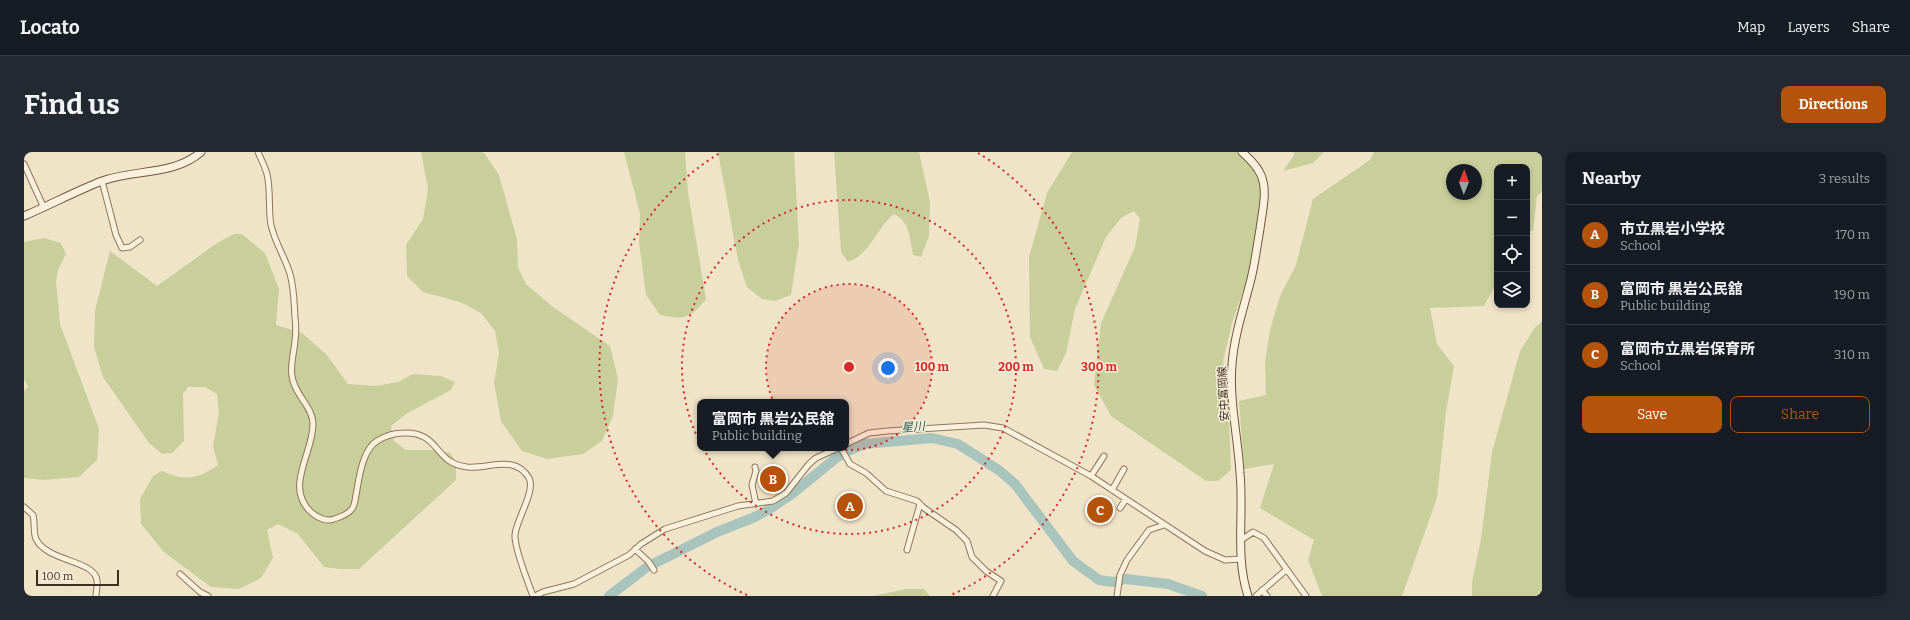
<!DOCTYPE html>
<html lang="en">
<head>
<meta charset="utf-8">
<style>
  :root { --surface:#171b24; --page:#242831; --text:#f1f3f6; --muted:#9ea1a6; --line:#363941; --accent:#b45309 }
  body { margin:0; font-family:Bitter,"Noto Sans JP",serif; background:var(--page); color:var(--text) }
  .controls { position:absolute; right:12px; top:12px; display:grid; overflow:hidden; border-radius:8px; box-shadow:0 2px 6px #0003 }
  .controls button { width:36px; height:36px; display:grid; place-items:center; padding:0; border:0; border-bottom:1px solid var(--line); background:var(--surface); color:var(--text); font:20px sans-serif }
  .compass { position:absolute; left:1422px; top:12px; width:36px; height:36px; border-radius:50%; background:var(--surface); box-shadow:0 2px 6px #0003; rotate:1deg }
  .scale { position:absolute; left:12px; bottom:10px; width:83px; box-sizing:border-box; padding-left:4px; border:2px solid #3d2e20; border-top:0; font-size:11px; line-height:14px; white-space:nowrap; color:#3d2e20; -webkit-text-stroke:3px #f7eed8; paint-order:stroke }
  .you { position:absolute; left:864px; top:216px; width:14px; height:14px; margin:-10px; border:3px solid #fff; border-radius:50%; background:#1a73e8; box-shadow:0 0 0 6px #1a73e833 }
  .badge { display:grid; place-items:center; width:26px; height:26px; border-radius:50%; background:var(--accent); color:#fff; font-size:13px; font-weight:700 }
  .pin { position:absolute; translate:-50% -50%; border:2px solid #fff; box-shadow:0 1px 4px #0006 }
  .popup { position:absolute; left:673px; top:247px; width:152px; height:52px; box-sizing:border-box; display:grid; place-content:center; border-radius:8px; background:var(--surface); filter:drop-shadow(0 1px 3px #0005); font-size:13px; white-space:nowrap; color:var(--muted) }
  .popup b { font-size:15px; color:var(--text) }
  .popup::after { content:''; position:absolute; left:50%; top:100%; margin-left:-8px; border:8px solid transparent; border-top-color:var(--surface) }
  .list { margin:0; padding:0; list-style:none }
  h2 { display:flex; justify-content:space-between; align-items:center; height:52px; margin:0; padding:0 16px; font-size:17px }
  h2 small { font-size:13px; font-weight:400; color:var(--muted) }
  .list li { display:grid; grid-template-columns:26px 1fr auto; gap:12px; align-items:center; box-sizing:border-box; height:60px; padding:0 16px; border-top:1px solid var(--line) }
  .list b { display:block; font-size:15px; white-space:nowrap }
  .list p { margin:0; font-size:13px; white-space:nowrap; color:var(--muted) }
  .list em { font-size:13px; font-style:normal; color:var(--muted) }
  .actions { display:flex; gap:8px; padding:12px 16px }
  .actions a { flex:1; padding:9px 0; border:1px solid var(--accent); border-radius:8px; text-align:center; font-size:14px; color:var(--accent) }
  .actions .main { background:var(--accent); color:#fff }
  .icon { flex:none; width:22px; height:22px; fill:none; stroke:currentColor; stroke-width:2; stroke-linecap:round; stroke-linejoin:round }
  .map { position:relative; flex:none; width:1518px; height:444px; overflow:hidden; border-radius:8px }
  header { display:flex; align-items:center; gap:24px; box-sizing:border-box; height:56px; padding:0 20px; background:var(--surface); border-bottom:1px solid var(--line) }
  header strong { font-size:19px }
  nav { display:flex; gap:22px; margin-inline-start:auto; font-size:14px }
  .intro { display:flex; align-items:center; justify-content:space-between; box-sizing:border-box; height:96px; padding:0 24px }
  h1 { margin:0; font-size:28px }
  .button { padding:10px 18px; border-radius:8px; background:var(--accent); color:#fff; font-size:14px; font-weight:700 }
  main { display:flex; gap:24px; padding:0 24px }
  aside { flex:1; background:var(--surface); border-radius:8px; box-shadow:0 2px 6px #0003 }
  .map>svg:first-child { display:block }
  .green { fill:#c9cf9b; fill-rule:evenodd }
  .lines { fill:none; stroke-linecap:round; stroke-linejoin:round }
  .river { stroke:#a9c4bc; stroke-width:10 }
  .street-casing { stroke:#8d765c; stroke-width:7 }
  .secondary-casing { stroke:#6f573f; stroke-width:9 }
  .street { stroke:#faf1dc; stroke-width:5 }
  .secondary { stroke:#faf1dc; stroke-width:7 }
  .ring { fill:none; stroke:#d62828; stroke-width:2; stroke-dasharray:2 4 }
  .labels { text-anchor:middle; stroke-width:3; stroke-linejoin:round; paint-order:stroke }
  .street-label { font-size:11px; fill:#3d2e20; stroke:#f7eed8 }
  .water-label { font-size:12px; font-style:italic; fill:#2f5d5a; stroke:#f7eed8 }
  .centre { fill:#d62828; stroke:#f7eed8; stroke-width:2 }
  .ring-label { font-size:12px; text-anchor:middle; font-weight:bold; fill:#d62828; stroke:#f7eed8; stroke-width:3; stroke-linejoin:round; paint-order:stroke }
</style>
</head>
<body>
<header>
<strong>Locato</strong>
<nav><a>Map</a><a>Layers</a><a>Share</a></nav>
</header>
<div class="intro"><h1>Find us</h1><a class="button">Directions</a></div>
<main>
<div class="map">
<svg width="1518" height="444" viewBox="0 0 1518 444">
  <rect width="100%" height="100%" fill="#f0e4c8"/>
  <path class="green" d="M397 0H458L461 2 475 23 493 87 494 115 502 132 529 155 586 194 594 227 589 264 578 289 559 302 523 307 498 299 477 269 470 231 475 201 471 179 457 161 436 150 399 140 383 124 382 93 399 67 404 37Z
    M600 0H661L664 40 682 147C666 167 661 168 636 163L622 143 615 90 616 62Z
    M694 0H770L775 91 767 143 751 149 738 147 723 135 714 108Z
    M810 0H895L906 50 905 84 897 105 889 103C886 88 886 69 870 62 852 76 847 102 824 110L817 100Z
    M1048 0H1213L1228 15 1233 24 1236 35V53L1224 124 1208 171 1199 209 1204 249 1207 318 1194 329H1182L1087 264 1070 233 1077 171 1111 95 1116 67 1110 59 1097 66 1082 85 1051 157 1042 201 1033 219 1020 217 1006 185 1005 105 1023 41Z
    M1270 0H1300L1289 11 1259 19 1270 3Z
    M1350 0H1518V39L1513 45 1509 78 1503 81V15H1473V130L1460 154 1406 156 1413 192 1430 214 1422 260 1413 346 1378 444H1298L1284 408 1290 388 1236 356 1250 312 1220 317 1215 249 1242 243 1241 210 1246 178 1256 144 1272 113 1289 47 1346 8ZM1428 18H1452V42H1428Z
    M210 82H218L241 101 255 137 252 173 278 181 302 202 324 232 352 234 374 230 389 222 417 224 431 230 427 238 382 262 367 274 370 289 382 298H415L426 301 432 310V328L335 417H315L300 415 274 382 254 372 243 378 249 406 237 426 215 437 187 435 140 400 117 372 116 347 129 324 138 319C162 330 173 327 194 313L189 294 195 261 193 242 181 235H164L159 242 160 289 148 301 138 302 125 291 79 225 70 195 71 159 86 99 133 134 193 91Z
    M20 86 37 91 42 102 34 118 32 129 36 172 75 277 73 308 55 325 20 328 0 326V239L4 235 0 227V90Z
    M1518 170V444H1448V430L1457 387 1468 300 1496 199 1512 174Z
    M882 437H900L906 444H849Z"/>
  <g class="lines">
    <path class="river" d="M585 444 623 415 693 380 731 365 747 356 769 341 812 306 822 300 841 292 908 286 934 292 976 319 991 332 1049 409 1075 428 1089 430 1102 427 1144 432 1178 444"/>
    <g class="street-casing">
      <path id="street" d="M234 0C237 7 241 15 243 22 247 39 244 57 247 73 251 91 261 105 266 122 270 135 270 151 271 165 272 173 272 181 271 189 270 201 266 213 268 224 270 242 288 254 289 271 290 301 259 335 288 361 294 366 303 370 310 367 316 365 323 363 327 358 331 354 331 348 332 343 335 327 338 298 353 289 361 284 372 281 380 281 417 280 409 311 443 315 465 317 491 302 505 326 512 339 492 368 491 383 490 396 504 430 509 444
        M0 12 20 56
        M78 29 92 83 98 96 106 95 116 88
        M822 292 845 281 863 279 960 273 979 276 1067 324 1181 399 1201 408 1217 407
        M817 296 826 312 842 321 862 339 893 349 900 356 932 378 943 389 948 405 962 419 977 429 969 444
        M731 315 732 319 728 333 732 352
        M1067 324 1080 304
        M1088 338 1100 317
        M0 355 9 363C11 370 9 380 12 387 23 410 72 408 73 429 74 433 72 439 72 444
        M1096 356 1102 347
        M1217 388 1229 380 1240 386 1282 444
        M611 397 624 409 630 418
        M883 398 896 352
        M156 422 176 440 184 444
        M1238 438 1243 444
        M511 444 519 440 550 432 605 403 617 392 641 377 714 354 749 349 762 341 785 312 792 306 814 296
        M1093 444 1096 423 1103 408 1125 378 1140 373
        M1232 444 1262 418"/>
    </g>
    <g class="secondary-casing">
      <path id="secondary" d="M1218 0C1225 6 1233 14 1237 23 1244 39 1238 60 1236 77 1233 94 1231 111 1227 127 1220 155 1210 184 1208 213 1205 249 1214 285 1216 321 1220 362 1211 405 1224 444
        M0 64C26 53 52 39 78 29 111 17 149 24 177 0"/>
    </g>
    <use href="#street" class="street"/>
    <use href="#secondary" class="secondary"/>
  </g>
  <circle cx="825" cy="215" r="83" fill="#d62828" fill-opacity=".12"/>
  <g class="ring">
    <circle cx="825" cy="215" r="83"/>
    <circle cx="825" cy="215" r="167"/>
    <path d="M723 443A250 250 0 0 1 696 1M954 1A250 250 0 0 1 927 443"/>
  </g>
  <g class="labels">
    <g class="street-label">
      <text transform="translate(1199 242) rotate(-93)" y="4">安中富岡線</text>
    </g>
    <g class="water-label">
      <text transform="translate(889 275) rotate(-5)" y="4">星川</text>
    </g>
  </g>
  <circle cx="825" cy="215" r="6" class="centre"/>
  <g class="ring-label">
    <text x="908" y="219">100 m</text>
    <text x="992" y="219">200 m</text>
    <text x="1075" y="219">300 m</text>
  </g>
</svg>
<div class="controls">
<button>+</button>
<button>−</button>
<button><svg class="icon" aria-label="locate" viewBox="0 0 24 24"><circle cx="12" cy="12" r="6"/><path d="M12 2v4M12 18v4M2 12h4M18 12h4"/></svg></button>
<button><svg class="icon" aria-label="layers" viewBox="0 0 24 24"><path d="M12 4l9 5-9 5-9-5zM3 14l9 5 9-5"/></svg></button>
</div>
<svg class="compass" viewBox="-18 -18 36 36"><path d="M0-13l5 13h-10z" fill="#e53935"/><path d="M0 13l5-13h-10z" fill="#9ea1a6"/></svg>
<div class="scale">100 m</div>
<div class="you"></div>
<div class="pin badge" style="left:826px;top:354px">A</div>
<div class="pin badge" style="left:749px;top:327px">B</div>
<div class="popup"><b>富岡市 黒岩公民舘</b>Public building</div>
<div class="pin badge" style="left:1076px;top:358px">C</div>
</div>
<aside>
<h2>Nearby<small>3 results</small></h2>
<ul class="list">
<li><span class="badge">A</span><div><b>市立黒岩小学校</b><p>School</p></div><em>170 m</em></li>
<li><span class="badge">B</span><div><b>富岡市 黒岩公民舘</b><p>Public building</p></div><em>190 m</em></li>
<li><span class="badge">C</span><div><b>富岡市立黒岩保育所</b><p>School</p></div><em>310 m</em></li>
</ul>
<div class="actions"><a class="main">Save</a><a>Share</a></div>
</aside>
</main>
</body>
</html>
